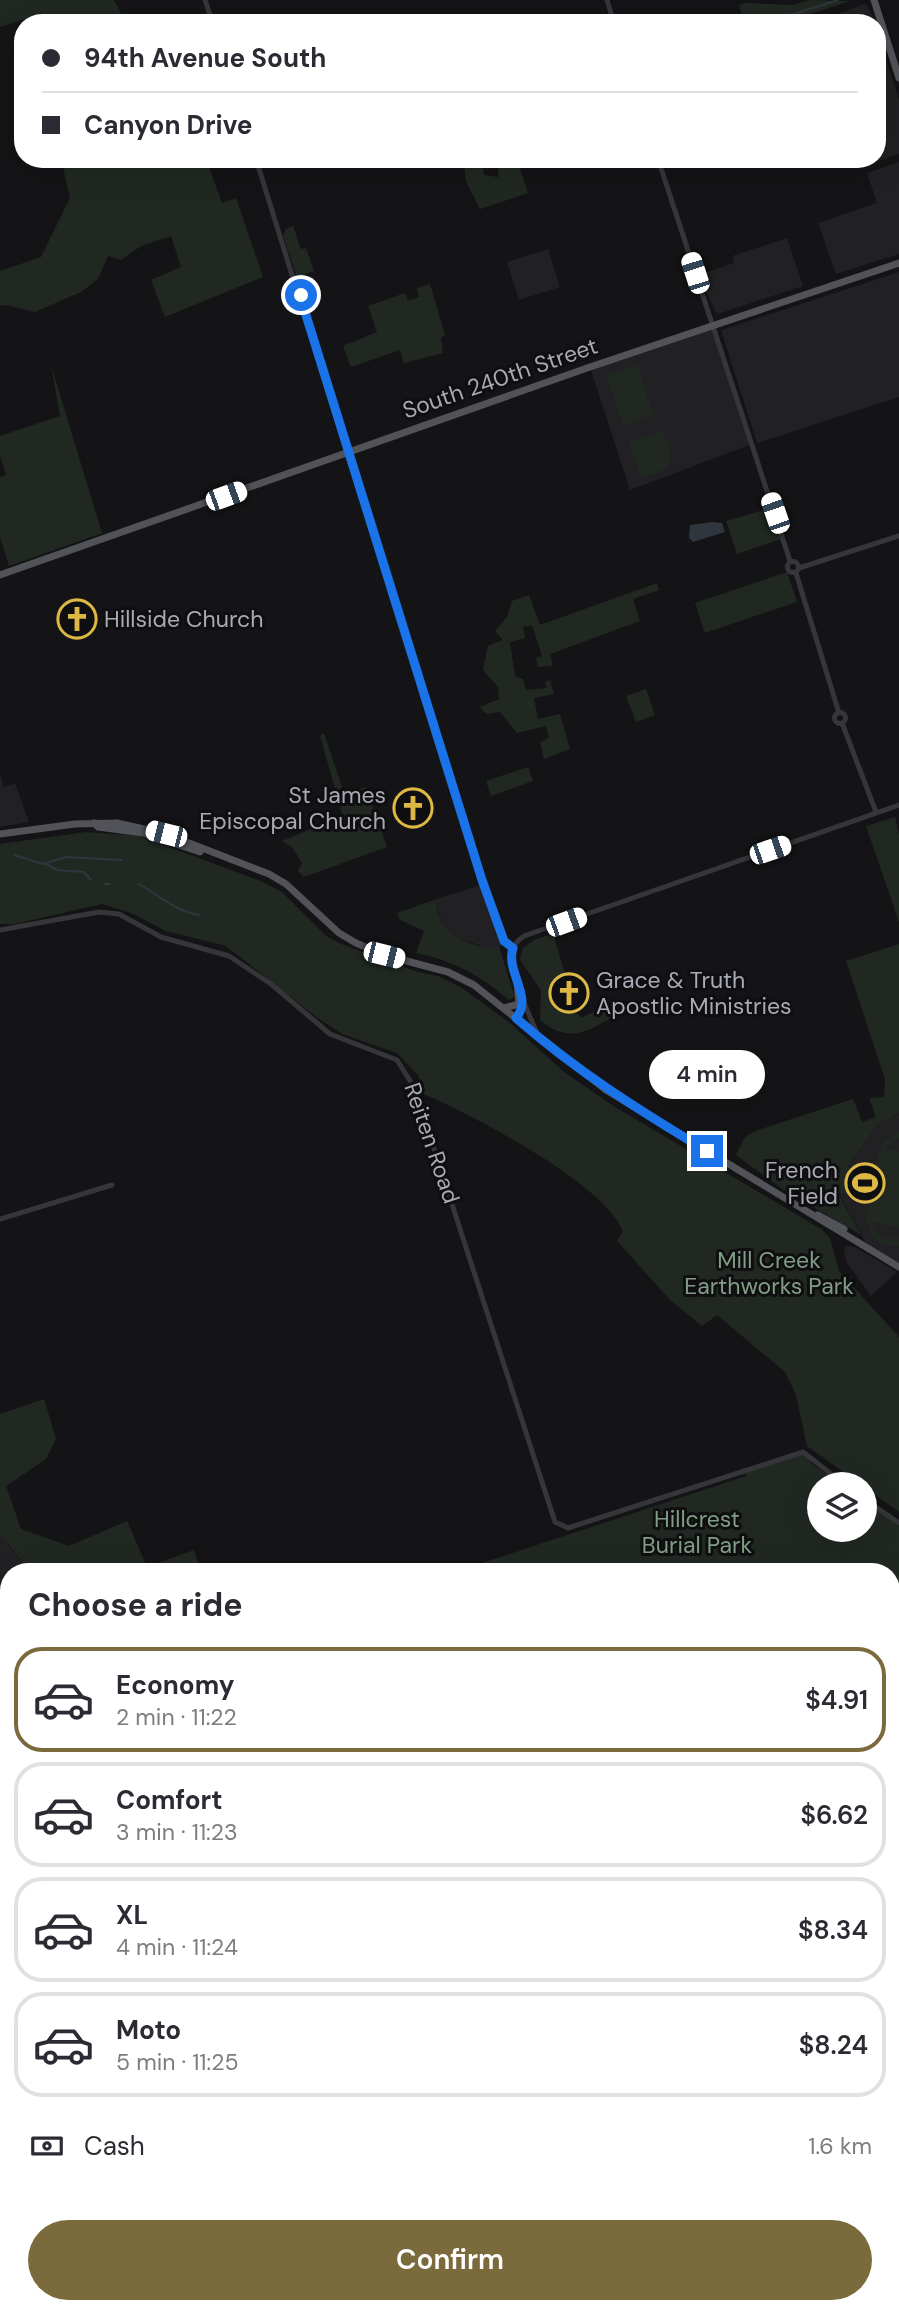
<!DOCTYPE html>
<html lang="en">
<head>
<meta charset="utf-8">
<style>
	body { margin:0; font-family:"DM Sans",sans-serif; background:#f7f7f7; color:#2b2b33; height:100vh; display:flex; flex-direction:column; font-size:26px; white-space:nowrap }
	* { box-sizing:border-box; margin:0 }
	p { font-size:23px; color:#7c7c81 }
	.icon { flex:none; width:38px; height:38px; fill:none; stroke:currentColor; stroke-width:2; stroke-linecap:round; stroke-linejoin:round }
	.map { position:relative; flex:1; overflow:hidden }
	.details { position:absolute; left:0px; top:1563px; width:900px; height:751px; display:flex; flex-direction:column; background:#fff; border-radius:28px 28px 0 0; box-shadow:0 7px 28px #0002 }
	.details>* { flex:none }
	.guide { position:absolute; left:14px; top:14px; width:872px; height:154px; border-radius:28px; box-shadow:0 7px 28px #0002; display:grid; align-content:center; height:154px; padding:0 28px; background:#fff }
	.fabs { position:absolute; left:807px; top:1472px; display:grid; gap:14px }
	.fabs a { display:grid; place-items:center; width:70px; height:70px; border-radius:50%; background:#fff; box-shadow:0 7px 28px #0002; font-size:35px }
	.end { position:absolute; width:32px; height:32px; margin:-16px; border:9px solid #1a73e8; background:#fff; box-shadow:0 0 0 4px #fff }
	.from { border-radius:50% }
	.bubble { position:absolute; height:49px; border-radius:24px; background:#fff; box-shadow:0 7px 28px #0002; font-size:23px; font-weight:600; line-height:49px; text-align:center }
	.car { position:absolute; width:21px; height:42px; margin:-21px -10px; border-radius:9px; box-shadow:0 0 5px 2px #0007; background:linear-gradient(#fff 24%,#345 0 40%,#fff 0 76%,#345 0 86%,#fff 0) }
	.guide b { display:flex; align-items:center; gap:24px; height:66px; font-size:26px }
	.guide b+b { border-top:2px solid #e1e1e2 }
	.guide i { width:18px; height:18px; background:#2b2b33 }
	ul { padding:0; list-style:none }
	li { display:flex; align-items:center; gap:21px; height:105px; margin:0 14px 10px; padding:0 14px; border:4px solid #e1e1e2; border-radius:28px }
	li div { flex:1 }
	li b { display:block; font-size:26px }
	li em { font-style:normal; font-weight:600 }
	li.active { border-color:#7b6a3b }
	li>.icon { width:63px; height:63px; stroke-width:1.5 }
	h2 { padding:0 28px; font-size:32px; line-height:84px }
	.pay { display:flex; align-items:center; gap:18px; height:77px; padding:0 28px; font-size:26px }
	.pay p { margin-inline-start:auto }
	.action { display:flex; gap:14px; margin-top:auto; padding:14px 28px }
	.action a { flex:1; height:80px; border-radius:42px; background:#7b6a3b; color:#fff; font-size:28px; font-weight:600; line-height:80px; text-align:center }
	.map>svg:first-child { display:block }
	.built { fill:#212023 }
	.green { fill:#212822 }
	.water { fill:#2f363d }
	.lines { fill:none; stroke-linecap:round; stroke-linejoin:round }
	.stream { stroke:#2f363d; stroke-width:2 }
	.minor { stroke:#36363a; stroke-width:5 }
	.major { stroke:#525359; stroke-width:7 }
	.rail-casing { stroke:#4f5055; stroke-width:4.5 }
	.rail { stroke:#0f0f11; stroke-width:2; stroke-dasharray:5; stroke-linecap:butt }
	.route { stroke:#1a73e8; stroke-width:9 }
	.labels { text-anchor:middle; stroke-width:6; stroke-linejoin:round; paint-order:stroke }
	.street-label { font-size:23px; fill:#a8aab4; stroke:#0f0f11 }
	.poi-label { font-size:23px; fill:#a8aab4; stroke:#0f0f11; text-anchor:start }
	.park-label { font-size:23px; fill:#819d85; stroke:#0f0f11 }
</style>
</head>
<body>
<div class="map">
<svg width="899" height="2313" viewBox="0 0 899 2313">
	<rect width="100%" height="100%" fill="#141416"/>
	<g class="built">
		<polygon points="864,4 868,6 874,23 815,23"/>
		<polygon points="877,32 899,100 899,154 862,166 860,159 877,159"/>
		<polygon points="899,162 899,254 836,274 818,223 877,203 867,173"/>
		<polygon points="787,238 803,286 718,314 715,311 699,275 734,263 732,256"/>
		<polygon points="548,249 560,287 519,300 507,262"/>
		<polygon points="899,272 899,397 757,443 721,330"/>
		<polygon points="712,325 752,444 630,490 590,367"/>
		<polygon points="0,775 4,787 15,783 29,822 0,827"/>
		<polygon points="480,885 502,946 491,949 457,938 443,926 434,900"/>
		<polygon points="899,1113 899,1264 868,1247 835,1186 876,1126"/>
		<polygon points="846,1246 855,1247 897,1272 871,1296 847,1263 844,1252"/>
		<polygon points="0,1522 8,1545 30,1571 9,1572 9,1607 0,1610"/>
		<polygon points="899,1623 899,1727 891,1703 891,1626"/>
		<polygon points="0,1735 9,1756 9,1817 3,1819 0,1811"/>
		<polygon points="9,1903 9,2305 44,2305 47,2313 0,2313 0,1906"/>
		<polygon points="105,2305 198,2305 201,2313 99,2313"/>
	</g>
	<g class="green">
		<polygon points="0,0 114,0 126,23 26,23 25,19 0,27"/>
		<polygon points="809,0 850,1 783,23 731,23 743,19 739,5 745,3 794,5"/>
		<polygon points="61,159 206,159 222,203 236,198 263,277 165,317 151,280 181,267 171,236 141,246 121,260 108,256 98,279 81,292 35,312 6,305 0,306 0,271 41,257 70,198"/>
		<polygon points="463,159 482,159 484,175 498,177 499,159 517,159 528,193 480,209 466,181"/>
		<polygon points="293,226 301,249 306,248 314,271 297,277 283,236 286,229"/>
		<polygon points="430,284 445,335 441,338 443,353 404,363 400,350 351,367 343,346 377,332 368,306 405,293 408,301 419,297 417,288"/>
		<polygon points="51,365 102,533 9,566 0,537 0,477 6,475 0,456 0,436 60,416"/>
		<polygon points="637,365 653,415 623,425 606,375"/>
		<path d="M 663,431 C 669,448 678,466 656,473 C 650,475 646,477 640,475 L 629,442 Z"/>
		<polygon points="771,508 781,539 737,554 726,521"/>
		<polygon points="787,572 797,602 705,633 695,603"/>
		<polygon points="657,583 659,590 633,599 640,621 550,654 553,666 538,667 536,658 542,656 532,625 523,627 525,638 510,642 515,676 523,679 526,690 547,688 545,682 550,680 554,694 534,698 538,719 560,714 570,749 544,759 540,742 549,738 546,726 517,733 500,712 486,714 480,707 499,699 498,687 483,670 488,646 503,640 495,631 507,617 512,601 529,595 540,625"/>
		<polygon points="646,689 655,715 636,722 626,696"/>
		<polygon points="324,733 344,793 366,787 387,847 304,877 298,871 302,863 292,847 282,841 343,816 320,736"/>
		<polygon points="528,767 533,781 491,796 486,781"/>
		<polygon points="895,817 899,834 899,922 866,826"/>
		<path d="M 86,832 L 140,836 L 261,881 L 282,892 L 326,936 L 341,944 L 418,972 L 438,976 L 462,988 L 510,1023 L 564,1072 L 615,1107 L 821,1229 L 830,1238 L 839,1271 L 899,1337 L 899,1512 L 807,1446 L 796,1395 L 785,1372 L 717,1315 L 702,1326 L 670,1300 L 617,1241 L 623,1232 C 606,1184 472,1115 424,1094 L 418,1075 L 397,1053 L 342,1034 L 315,1016 L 226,946 L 166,931 L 131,913 L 102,904 L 15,924 L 0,924 L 0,844 Z"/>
		<path d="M 434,900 C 437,908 439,920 444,926 C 454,940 483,950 499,947 L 515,997 L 509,1000 C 482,976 452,960 416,953 L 424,931 L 400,920 L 397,913 Z"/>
		<path d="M 556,932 L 555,940 L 565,974 L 568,972 L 585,991 L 571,1007 L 581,1018 L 611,1003 L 616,1015 C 587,1032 569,1044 540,1020 L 541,990 L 520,960 L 523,948 L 534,940 Z"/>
		<polygon points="899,944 899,1113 876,1126 848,1167 852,1175 850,1193 838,1193 861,1235 781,1188 736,1155 745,1137 755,1131 853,1099 862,1122 876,1117 869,1098 884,1097 885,1079 846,961"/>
		<polygon points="899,1132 899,1138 886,1148 899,1151 899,1227 872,1222 873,1229 883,1239 899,1239 899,1246 887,1246 873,1239 866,1218 880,1150 885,1140"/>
		<polygon points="44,1399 56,1439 46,1459 6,1486 21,1529 69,1546 127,1521 147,1567 194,1550 201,1571 30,1571 0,1534 0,1414"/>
		<polygon points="803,1452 811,1463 841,1484 819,1484 819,1530 864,1530 865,1501 899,1526 899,1623 891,1626 891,1572 455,1572 746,1476 745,1471"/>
		<polygon points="891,1774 899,1786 899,2026 891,2021"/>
		<polygon points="891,2037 899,2119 899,2313 807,2313 795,2305 891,2305"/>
		<polygon points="401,2305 569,2305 570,2313 397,2313"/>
	</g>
	<polygon class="water" points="713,522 722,523 725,532 693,542 689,538 690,525"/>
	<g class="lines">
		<g class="stream">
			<polyline points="765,23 838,0"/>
			<polyline points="14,855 43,864 66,857 122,860"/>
			<polyline points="46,864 57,870 84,872 91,880"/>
			<polyline points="104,884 110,884"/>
			<path d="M 139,884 C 158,895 178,913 200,915"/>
		</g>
		<g class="minor">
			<polyline points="205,0 213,23"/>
			<polyline points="607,0 614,23"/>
			<polyline points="256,159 292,275 302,290 316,353 482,880 504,941 513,948"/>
			<polyline points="658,159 790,561"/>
			<polyline points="293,279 293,293 302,304"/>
			<circle cx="793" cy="567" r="5.5"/>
			<polyline points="799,568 899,536"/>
			<polyline points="796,573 839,713"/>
			<circle cx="840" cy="718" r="5.5"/>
			<polyline points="842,723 876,812"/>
			<polyline points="0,930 99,912 119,914 161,937 229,956 271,984 330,1034 397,1060 414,1087 555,1522 568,1528 803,1452 844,1484"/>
			<path d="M 518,986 C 512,967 504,949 524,936 L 899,805"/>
			<polyline points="524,1003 537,1033"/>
			<polyline points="516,1018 523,1008 521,995"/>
			<polyline points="0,1219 112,1185"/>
			<polyline points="864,1499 899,1523"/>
			<polyline points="0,1825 9,1822"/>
			<polyline points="891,2037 899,2119"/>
		</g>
		<g class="major">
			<polyline points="874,0 899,78"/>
			<polyline points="0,575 590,367 899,263"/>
			<polyline points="94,823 98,827 143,833 200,852"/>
			<polyline points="0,834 75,824 117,823 166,834 269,874 286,884 339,933 356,943 384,955 448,972 474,985 606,1090 899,1267"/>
			<polyline points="504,1008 519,1004 517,983"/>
			<polyline points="818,1215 844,1229"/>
			<polyline points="0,1715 9,1734"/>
			<polyline points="206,2305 208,2313"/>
		</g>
		<g class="rail-casing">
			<g id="rail">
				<polyline points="0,2131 9,2157"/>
				<polyline points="57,2305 60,2313"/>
			</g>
		</g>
		<use href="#rail" class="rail"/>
	</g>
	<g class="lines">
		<path class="route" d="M 301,295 L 301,289 L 294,289 L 293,293 L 302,304 L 306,315 L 482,880 L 504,941 L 513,948 C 505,971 534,998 516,1018 C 578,1072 637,1109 707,1151"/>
	</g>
	<defs>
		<g id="church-ring" transform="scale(2.0125)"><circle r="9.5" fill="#0f0f11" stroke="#ddb845" stroke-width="1.5"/><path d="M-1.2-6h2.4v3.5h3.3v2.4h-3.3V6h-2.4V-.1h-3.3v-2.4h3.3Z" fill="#ddb845"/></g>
		<g id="stadium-ring" transform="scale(2.0125)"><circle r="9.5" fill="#0f0f11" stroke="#ddb845" stroke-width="1.5"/><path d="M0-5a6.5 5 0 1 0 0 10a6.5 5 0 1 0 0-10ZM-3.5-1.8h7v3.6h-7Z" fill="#ddb845"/></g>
	</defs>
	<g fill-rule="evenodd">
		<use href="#church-ring" x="77" y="619"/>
		<use href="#church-ring" x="413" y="808"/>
		<use href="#church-ring" x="569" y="993"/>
		<use href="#stadium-ring" x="865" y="1183"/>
	</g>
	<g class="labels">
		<g class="street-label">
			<text transform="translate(500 378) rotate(-19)" y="8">South 240th Street</text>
			<text transform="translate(432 1143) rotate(71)" y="8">Reiten Road</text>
		</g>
		<g class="poi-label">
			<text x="104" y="627">Hillside Church</text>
			<text x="386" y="803" text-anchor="end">St James<tspan x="386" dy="26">Episcopal Church</tspan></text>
			<text x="596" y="988">Grace &amp; Truth<tspan x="596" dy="26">Apostlic Ministries</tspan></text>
			<text x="838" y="1178" text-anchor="end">French<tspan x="838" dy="26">Field</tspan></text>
		</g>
		<g class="park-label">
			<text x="769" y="1268">Mill Creek<tspan x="769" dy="26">Earthworks Park</tspan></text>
			<text x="697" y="1527">Hillcrest<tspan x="697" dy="26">Burial Park</tspan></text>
		</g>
	</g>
</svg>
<div class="fabs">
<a><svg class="icon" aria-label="layers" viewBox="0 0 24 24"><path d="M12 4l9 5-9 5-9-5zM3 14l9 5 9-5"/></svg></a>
</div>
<i class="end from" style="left:301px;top:295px"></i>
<i class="end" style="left:707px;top:1151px"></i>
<div class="bubble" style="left:649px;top:1050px;width:116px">4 min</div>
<i class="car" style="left:695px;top:273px;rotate:342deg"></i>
<i class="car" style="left:226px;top:496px;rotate:70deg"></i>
<i class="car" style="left:775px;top:513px;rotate:341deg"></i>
<i class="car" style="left:166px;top:834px;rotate:284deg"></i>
<i class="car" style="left:770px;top:850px;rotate:71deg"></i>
<i class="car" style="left:566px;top:922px;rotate:70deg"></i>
<i class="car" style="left:384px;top:955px;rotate:104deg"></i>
<div class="guide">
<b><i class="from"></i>94th Avenue South</b>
<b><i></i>Canyon Drive</b>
</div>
<section class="details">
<h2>Choose a ride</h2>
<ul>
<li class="active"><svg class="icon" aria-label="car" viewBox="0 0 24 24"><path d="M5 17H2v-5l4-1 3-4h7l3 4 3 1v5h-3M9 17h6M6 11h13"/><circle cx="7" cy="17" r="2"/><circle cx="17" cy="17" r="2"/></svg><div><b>Economy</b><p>2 min · 11:22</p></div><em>$4.91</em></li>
<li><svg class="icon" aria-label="car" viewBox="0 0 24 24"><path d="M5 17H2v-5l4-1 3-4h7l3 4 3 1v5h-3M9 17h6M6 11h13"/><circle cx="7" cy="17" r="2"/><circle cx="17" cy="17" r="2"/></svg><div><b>Comfort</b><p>3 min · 11:23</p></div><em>$6.62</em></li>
<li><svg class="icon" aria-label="car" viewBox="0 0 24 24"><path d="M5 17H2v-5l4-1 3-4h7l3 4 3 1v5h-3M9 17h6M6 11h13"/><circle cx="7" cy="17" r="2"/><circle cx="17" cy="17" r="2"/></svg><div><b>XL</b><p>4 min · 11:24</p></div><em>$8.34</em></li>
<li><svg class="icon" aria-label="car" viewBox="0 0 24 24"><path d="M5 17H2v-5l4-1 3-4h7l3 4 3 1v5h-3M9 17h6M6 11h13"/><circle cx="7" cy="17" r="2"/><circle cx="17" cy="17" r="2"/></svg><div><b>Moto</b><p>5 min · 11:25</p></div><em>$8.24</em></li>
</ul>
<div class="pay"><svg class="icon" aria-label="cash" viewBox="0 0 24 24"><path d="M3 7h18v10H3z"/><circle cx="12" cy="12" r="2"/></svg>Cash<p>1.6 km</p></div>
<div class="action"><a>Confirm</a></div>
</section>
</div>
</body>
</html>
